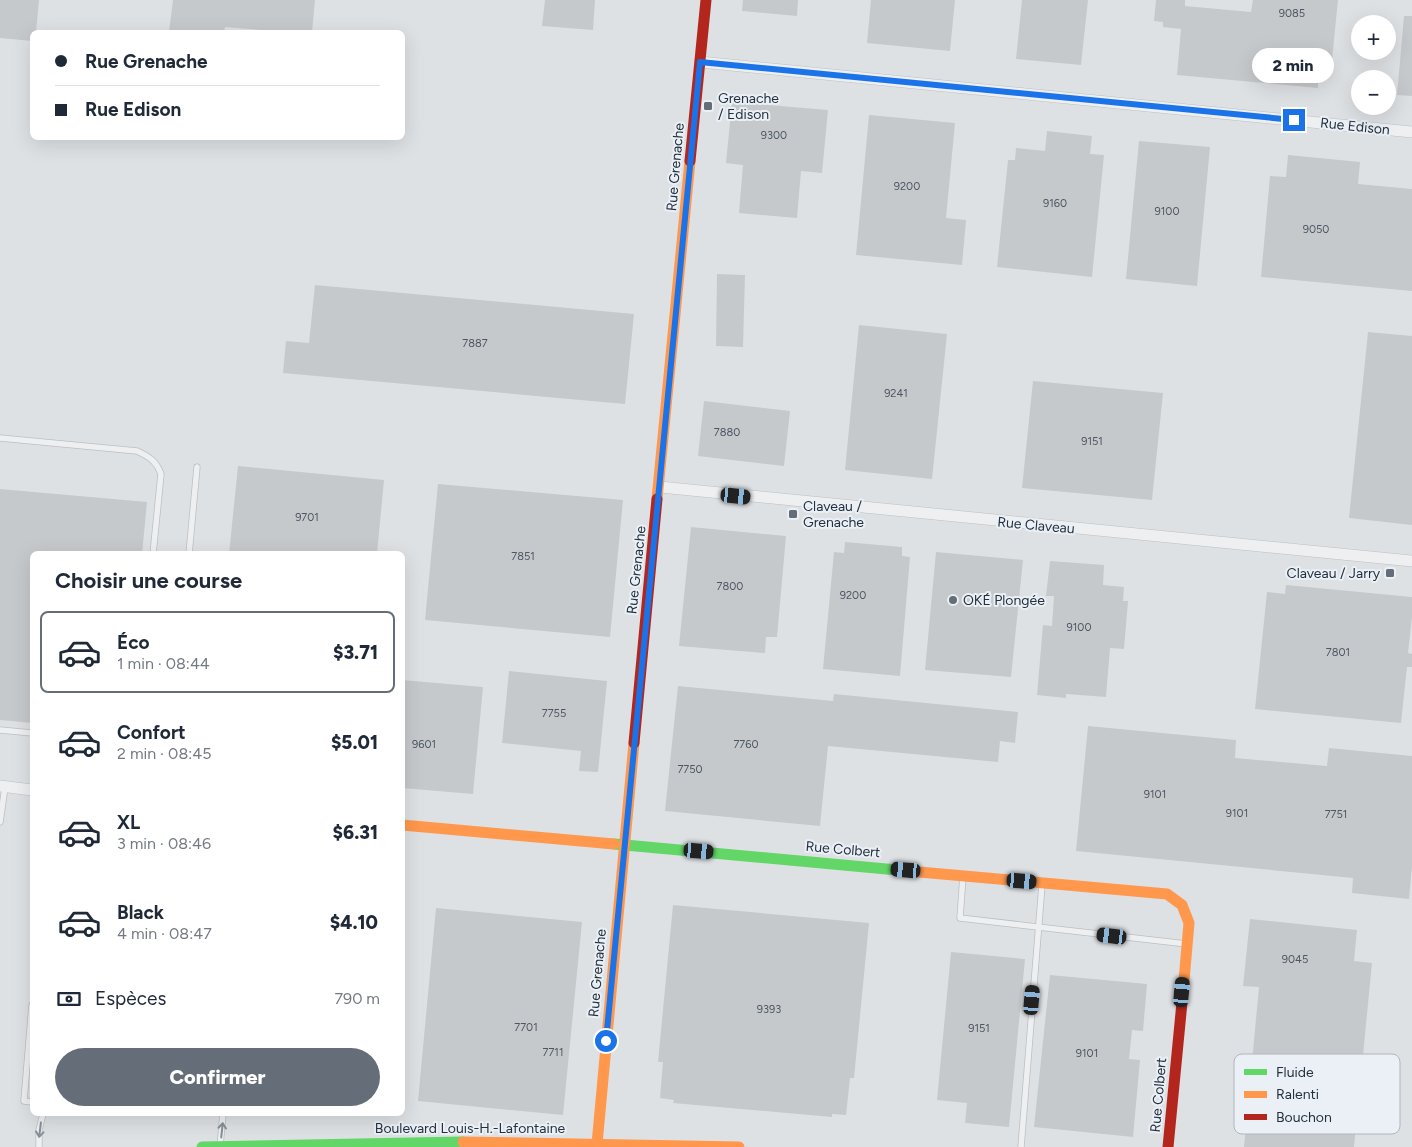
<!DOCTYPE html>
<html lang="fr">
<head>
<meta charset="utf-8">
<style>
	body { margin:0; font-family:Figtree,sans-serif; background:#f2f2f3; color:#1f2937; height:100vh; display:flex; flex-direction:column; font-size:19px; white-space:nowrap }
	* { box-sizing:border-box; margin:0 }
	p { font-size:16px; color:#747a83 }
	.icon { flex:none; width:28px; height:28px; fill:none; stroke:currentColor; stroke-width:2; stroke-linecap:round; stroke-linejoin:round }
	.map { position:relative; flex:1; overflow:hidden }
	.details { position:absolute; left:30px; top:551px; width:375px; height:565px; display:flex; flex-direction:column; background:#fff; border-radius:8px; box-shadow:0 5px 20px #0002 }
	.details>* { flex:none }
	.guide { position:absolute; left:30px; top:30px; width:375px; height:110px; border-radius:8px; box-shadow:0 5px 20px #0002; display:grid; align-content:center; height:110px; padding:0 25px; background:#fff }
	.tools { position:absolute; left:1351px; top:15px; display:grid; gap:10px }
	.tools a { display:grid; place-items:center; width:45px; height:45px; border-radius:50%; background:#fff; box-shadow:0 5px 20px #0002; font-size:25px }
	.end { position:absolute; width:22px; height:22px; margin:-11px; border:6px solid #1a73e8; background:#fff; box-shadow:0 0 0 2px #fff }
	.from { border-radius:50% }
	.bubble { position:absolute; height:35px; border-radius:18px; background:#fff; box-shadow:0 5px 20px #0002; font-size:16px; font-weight:800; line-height:35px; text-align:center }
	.car { position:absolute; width:15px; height:30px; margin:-15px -8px; border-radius:6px; box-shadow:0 0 4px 1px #0007; background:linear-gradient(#222 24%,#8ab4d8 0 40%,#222 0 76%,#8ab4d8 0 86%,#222 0) }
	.guide b { display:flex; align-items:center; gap:18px; height:48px; font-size:19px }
	.guide b+b { border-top:1px solid #e0e1e3 }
	.guide i { width:12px; height:12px; background:#1f2937 }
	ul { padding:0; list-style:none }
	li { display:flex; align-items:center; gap:15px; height:82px; margin:0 10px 8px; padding:0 15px; border:2px solid transparent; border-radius:8px }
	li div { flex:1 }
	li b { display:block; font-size:19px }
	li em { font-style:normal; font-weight:800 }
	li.on { border-color:#656e78 }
	li>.icon { width:45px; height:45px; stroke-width:1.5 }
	h2 { padding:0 25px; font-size:22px; line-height:60px }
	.pay { display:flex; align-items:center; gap:12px; height:55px; padding:0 25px; font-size:19px }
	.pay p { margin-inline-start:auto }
	.button { display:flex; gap:10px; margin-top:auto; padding:10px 25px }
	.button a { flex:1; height:58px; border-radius:30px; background:#656e78; color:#fff; font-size:20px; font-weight:800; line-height:58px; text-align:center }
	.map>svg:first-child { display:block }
	.building { fill:#c6c9cc }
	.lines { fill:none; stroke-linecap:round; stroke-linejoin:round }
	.lane-casing { stroke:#bcbfc2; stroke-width:7 }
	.street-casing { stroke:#bcbfc2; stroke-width:12 }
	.lane { stroke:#edeff1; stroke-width:5.5 }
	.street { stroke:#edeff1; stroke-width:11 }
	.fast { stroke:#63d668; stroke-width:11 }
	.slow { stroke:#ff974d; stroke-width:11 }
	.jam { stroke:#b3261e; stroke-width:11 }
	.oneway { stroke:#889098 }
	.route { stroke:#1a73e8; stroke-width:6 }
	.poi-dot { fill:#656e78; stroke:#eaf0f5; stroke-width:2 }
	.labels { text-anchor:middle; stroke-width:4; stroke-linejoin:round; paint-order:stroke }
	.number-label { font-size:11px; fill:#4d5762 }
	.poi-label { font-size:14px; fill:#24303e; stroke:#eaf0f5; text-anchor:start }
	.street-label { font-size:14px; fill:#24303e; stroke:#eaf0f5 }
	.key { fill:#eaf0f5; stroke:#afb6be; stroke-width:1 }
	.key-label { font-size:14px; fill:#24303e }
</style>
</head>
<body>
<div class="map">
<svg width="1412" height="1147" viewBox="0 0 1412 1147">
	<rect width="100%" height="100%" fill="#dee1e4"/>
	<g class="building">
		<polygon points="0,0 39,0 36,32 32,32 32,41 0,38"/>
		<polygon points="173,0 315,0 312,32 285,32 225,27 224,32 169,32"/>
		<polygon points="545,0 595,0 593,30 542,26"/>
		<polygon points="743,0 798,0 797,16 742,11"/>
		<polygon points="871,0 955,0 950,51 867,43"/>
		<polygon points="1022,0 1088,0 1081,65 1016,59"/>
		<polygon points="1156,0 1185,0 1185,6 1251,12 1253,0 1338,0 1331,70 1319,69 1318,88 1177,75 1181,29 1163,27 1163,22 1154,21"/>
		<polygon points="1404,16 1412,16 1412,96 1397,95"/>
		<polygon points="732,102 828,110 822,173 801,171 797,218 739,213 743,165 726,163"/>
		<polygon points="869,115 955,123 946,218 966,220 962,265 856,255"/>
		<polygon points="1047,131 1092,136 1090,154 1104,155 1092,277 997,267 1008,160 1015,160 1016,148 1045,151"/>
		<polygon points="1139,141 1210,147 1197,286 1126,279"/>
		<polygon points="1288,155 1360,162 1358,184 1412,189 1412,291 1261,277 1270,176 1286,177"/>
		<polygon points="717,274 745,275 743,347 716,346"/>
		<polygon points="315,285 634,314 625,404 283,373 286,341 309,343"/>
		<polygon points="859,325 947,334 932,479 845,470"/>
		<polygon points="1368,332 1412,336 1412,525 1349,518"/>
		<polygon points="1033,381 1163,393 1152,500 1022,488"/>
		<polygon points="704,401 790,411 784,466 698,456"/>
		<polygon points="238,466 384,480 377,554 229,554"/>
		<polygon points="438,484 623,500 610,637 425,620"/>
		<polygon points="0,489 147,502 142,554 32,554 32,723 0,720"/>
		<polygon points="691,527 786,536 777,637 766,637 765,653 679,646"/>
		<polygon points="845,542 902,547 902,556 910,557 900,676 823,669 834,552 844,553"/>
		<polygon points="936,552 1023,560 1011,677 925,670"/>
		<polygon points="1050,561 1104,565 1103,585 1124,587 1123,601 1128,601 1124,649 1110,648 1106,697 1066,694 1066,698 1037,695 1043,625 1052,626 1054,596 1046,596"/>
		<polygon points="1286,585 1412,597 1412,616 1408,653 1412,654 1412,667 1407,667 1401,723 1255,709 1267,592 1285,594"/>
		<polygon points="509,671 607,681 598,772 579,771 581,751 502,743"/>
		<polygon points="402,680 483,687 473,794 402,788"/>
		<polygon points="678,686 833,701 834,694 1018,712 1015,743 1000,741 998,762 828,746 820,826 665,811"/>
		<polygon points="1088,726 1236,740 1235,758 1327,766 1329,748 1412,756 1412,866 1409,899 1352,893 1353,878 1076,851"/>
		<polygon points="673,905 869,923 854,1078 850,1078 846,1115 832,1114 832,1117 673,1103 674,1100 660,1098 663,1062 658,1062"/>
		<polygon points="436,908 582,922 563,1115 418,1101"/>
		<polygon points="1250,919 1357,930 1354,961 1372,963 1354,1147 1244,1147 1259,987 1243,986"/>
		<polygon points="951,952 1025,959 1009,1127 965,1123 967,1103 937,1100"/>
		<polygon points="1050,975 1147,984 1143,1031 1132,1030 1129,1059 1140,1060 1133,1137 1034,1127"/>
	</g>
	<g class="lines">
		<g class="lane-casing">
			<g id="lane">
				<path d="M 0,438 L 137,451 C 150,457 156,461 161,474 L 153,554"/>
				<polyline points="189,554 197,467"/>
				<polyline points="0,730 32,733"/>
				<polyline points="0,822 5,787"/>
				<polyline points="963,876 960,918 1187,944"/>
				<polyline points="32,1005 24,1101 32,1102"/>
				<polyline points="220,1146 223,1114"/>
				<polyline points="39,1147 39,1130 43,1114"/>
				<polyline points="1021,1147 1042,885"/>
			</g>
		</g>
		<g class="street-casing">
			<g id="street">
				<polyline points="700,62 1412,132"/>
				<polyline points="660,487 1412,561"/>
				<polyline points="0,786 32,790"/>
			</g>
		</g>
		<use href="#lane" class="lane"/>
		<use href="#street" class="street"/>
		<g class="fast">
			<polyline points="614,844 908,871"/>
			<polyline points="202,1147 463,1142"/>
		</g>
		<g class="slow">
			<polyline points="657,499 690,161"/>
			<polyline points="402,825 614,844"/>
			<polyline points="908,871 1167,894 1182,905 1189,923 1183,992"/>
			<polyline points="463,1142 739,1147"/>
			<polyline points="597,1144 634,743"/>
		</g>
		<g class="jam">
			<polyline points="690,161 706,0"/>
			<polyline points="634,743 657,499"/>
			<polyline points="1168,1147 1183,992"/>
		</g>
	</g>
	<defs><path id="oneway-shaft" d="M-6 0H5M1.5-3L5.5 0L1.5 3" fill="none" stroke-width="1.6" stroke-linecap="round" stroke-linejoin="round" transform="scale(1.25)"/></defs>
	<g class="oneway">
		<use href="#oneway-shaft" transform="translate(40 1130) rotate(97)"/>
		<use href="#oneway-shaft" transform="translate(222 1130) rotate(-84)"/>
	</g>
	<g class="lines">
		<polyline class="route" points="606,1041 700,62 1294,120"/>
	</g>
	<g class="poi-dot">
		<rect x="703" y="101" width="10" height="10" rx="2.5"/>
		<rect x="788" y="509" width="10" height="10" rx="2.5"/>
		<rect x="1385" y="568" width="10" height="10" rx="2.5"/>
		<circle cx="953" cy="600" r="5"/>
	</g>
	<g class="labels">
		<g class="number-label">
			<text x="1292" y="17">9085</text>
			<text x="774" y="139">9300</text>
			<text x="907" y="190">9200</text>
			<text x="1055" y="207">9160</text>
			<text x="1167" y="215">9100</text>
			<text x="1316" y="233">9050</text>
			<text x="475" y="347">7887</text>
			<text x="896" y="397">9241</text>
			<text x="727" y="436">7880</text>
			<text x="1092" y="445">9151</text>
			<text x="307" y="521">9701</text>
			<text x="523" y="560">7851</text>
			<text x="730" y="590">7800</text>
			<text x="853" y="599">9200</text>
			<text x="1079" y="631">9100</text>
			<text x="1338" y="656">7801</text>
			<text x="554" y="717">7755</text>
			<text x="424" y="748">9601</text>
			<text x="746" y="748">7760</text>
			<text x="690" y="773">7750</text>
			<text x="1155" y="798">9101</text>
			<text x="1237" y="817">9101</text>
			<text x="1336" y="818">7751</text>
			<text x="1295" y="963">9045</text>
			<text x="769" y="1013">9393</text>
			<text x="526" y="1031">7701</text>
			<text x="979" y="1032">9151</text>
			<text x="553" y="1056">7711</text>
			<text x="1087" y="1057">9101</text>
		</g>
		<g class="poi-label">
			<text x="718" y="103">Grenache<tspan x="718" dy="16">/ Edison</tspan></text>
			<text x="803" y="511">Claveau /<tspan x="803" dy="16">Grenache</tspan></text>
			<text x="1380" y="578" text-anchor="end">Claveau / Jarry</text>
			<text x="963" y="605">OKÉ Plongée</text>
		</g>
		<g class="street-label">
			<text transform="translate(1355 126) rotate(6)" y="5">Rue Edison</text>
			<text transform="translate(675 167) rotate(-85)" y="5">Rue Grenache</text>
			<text transform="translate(1036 525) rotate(5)" y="5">Rue Claveau</text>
			<text transform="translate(636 570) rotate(-84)" y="5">Rue Grenache</text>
			<text transform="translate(843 849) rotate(5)" y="5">Rue Colbert</text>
			<text transform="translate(597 973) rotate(-85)" y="5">Rue Grenache</text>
			<text transform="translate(1158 1095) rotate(-85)" y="5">Rue Colbert</text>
			<text x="470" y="1133">Boulevard Louis-H.-Lafontaine</text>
		</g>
	</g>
	<rect x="1234" y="1054" width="166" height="80" rx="8" class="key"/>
	<rect x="1244" y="1069" width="23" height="6" fill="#63d668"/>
	<rect x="1244" y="1091" width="23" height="7" fill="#ff974d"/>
	<rect x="1244" y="1114" width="23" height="6" fill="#b3261e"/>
	<g class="key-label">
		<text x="1276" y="1077">Fluide</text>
		<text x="1276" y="1099">Ralenti</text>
		<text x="1276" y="1122">Bouchon</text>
	</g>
</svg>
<div class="tools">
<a>+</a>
<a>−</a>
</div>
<i class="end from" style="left:606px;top:1041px"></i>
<i class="end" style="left:1294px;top:120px"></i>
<div class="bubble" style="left:1252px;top:48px;width:82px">2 min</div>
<i class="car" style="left:736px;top:496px;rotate:96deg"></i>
<i class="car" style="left:699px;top:851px;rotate:95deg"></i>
<i class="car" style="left:906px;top:870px;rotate:275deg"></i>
<i class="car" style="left:1022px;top:881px;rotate:95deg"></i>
<i class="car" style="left:1112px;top:936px;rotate:277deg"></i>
<i class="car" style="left:1182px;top:992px;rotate:5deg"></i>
<i class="car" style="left:1032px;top:1000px;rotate:5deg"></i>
<div class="guide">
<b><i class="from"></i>Rue Grenache</b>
<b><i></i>Rue Edison</b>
</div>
<section class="details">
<h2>Choisir une course</h2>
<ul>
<li class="on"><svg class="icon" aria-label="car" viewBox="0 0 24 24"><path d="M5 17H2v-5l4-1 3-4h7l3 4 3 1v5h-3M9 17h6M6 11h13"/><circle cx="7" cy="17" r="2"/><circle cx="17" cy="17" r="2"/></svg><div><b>Éco</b><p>1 min · 08:44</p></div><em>$3.71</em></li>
<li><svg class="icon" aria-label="car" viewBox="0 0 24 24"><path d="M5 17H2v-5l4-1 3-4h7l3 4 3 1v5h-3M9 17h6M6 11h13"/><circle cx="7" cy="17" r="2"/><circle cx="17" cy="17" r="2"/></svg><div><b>Confort</b><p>2 min · 08:45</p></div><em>$5.01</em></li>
<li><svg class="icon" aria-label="car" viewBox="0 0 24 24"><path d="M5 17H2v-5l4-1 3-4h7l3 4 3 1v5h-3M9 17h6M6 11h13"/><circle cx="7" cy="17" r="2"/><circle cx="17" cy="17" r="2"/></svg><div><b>XL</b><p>3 min · 08:46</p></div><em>$6.31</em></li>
<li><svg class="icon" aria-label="car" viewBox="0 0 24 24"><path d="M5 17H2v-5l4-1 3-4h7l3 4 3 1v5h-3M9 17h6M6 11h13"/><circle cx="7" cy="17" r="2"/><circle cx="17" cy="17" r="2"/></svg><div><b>Black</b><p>4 min · 08:47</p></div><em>$4.10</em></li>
</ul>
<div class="pay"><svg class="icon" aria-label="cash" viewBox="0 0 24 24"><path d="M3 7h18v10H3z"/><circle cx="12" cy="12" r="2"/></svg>Espèces<p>790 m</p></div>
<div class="button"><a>Confirmer</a></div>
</section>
</div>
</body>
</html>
